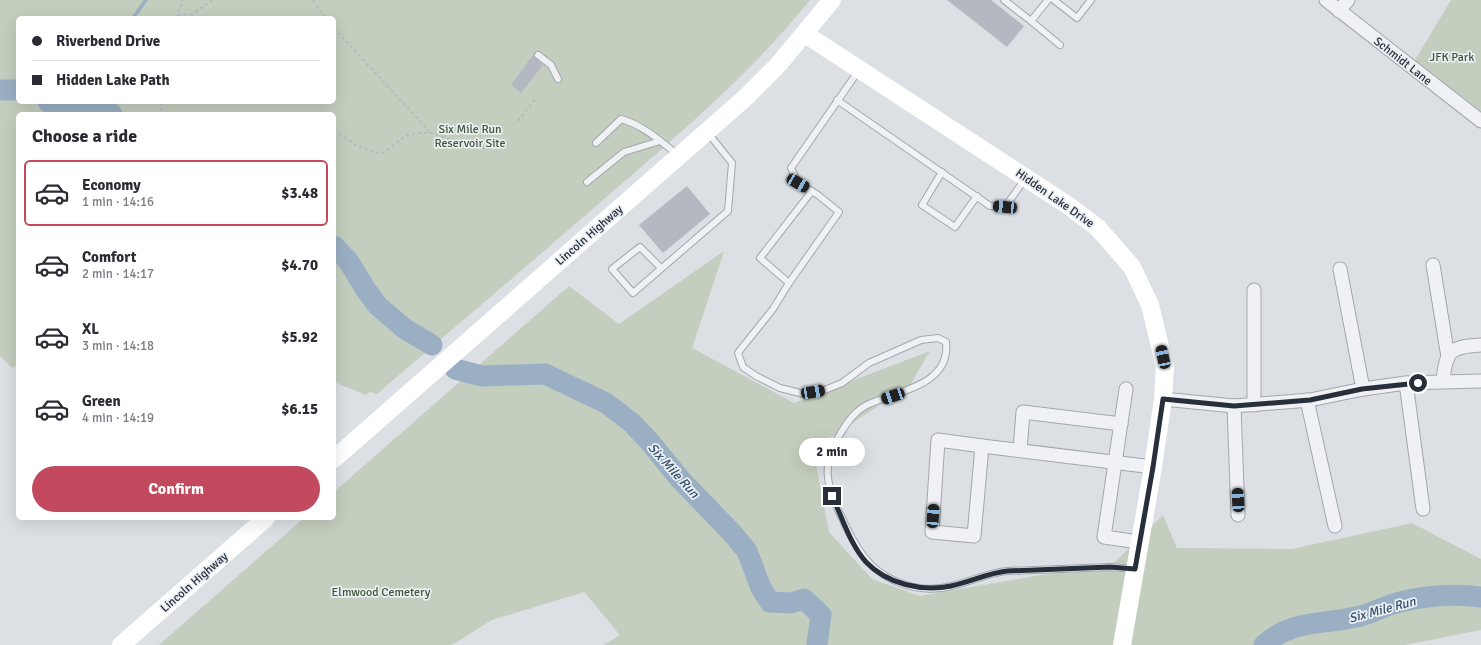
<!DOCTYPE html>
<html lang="en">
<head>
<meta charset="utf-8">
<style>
	body { margin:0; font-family:Signika,sans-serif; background:#f2f2f3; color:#2b2b33; height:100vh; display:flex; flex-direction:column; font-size:15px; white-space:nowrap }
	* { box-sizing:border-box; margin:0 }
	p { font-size:13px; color:#7c7c81 }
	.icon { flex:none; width:22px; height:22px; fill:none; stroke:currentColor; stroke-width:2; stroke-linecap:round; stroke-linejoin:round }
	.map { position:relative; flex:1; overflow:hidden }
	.sheet { position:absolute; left:16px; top:112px; width:320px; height:408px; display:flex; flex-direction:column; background:#fff; border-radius:6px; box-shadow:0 4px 16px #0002 }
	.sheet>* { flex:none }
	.guide { position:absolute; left:16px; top:16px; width:320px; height:88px; border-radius:6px; box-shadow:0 4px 16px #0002; display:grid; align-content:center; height:88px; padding:0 16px; background:#fff }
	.end { position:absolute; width:18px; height:18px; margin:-9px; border:5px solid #272f3a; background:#fff; box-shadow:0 0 0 2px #fff }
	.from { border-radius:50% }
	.bubble { position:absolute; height:28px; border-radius:14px; background:#fff; box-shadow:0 4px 16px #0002; font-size:13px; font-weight:700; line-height:28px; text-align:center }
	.car { position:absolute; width:12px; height:24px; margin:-12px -6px; border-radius:5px; box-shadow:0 0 3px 1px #0007; background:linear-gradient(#222 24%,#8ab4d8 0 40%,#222 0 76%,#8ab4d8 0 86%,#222 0) }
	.guide b { display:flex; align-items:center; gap:14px; height:38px; font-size:15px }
	.guide b+b { border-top:1px solid #e1e1e2 }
	.guide i { width:10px; height:10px; background:#2b2b33 }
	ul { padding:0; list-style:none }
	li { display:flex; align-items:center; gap:12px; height:66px; margin:0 8px 6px; padding:0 8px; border:2px solid transparent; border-radius:6px }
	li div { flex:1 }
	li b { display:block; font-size:15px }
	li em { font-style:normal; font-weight:700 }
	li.current { border-color:#c2495e }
	li>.icon { width:36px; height:36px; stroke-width:1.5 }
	h2 { padding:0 16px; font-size:18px; line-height:48px }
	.button { display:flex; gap:8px; margin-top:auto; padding:8px 16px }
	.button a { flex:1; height:46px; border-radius:24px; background:#c2495e; color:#fff; font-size:16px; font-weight:700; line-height:46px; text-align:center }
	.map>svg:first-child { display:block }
	.green { fill:#c3cebe; fill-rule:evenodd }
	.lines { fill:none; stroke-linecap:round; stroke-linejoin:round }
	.stream { stroke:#9aafc3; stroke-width:3.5 }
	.river { stroke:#9aafc3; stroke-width:21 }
	.building { fill:#b4b9c1 }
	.lane-casing { stroke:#a2a7ae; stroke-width:8 }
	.street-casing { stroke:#a2a7ae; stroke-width:15 }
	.path { stroke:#b7bbc0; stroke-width:2; stroke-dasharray:3 3; stroke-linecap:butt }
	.lane { stroke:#eff1f4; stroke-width:6 }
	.street { stroke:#eff1f4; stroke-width:13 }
	.secondary { stroke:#fff; stroke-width:18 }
	.route { stroke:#272f3a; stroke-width:5 }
	.labels { text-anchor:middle; stroke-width:3.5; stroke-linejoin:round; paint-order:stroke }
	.park-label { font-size:12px; fill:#3c5536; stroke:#ebeff3 }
	.street-label { font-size:12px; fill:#272f3a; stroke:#ebeff3 }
	.water-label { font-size:13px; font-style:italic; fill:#354e6a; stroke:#ebeff3 }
</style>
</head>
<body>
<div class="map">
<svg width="1481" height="645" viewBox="0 0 1481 645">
	<rect width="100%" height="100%" fill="#dce0e5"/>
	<g class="green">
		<path d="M 0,0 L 810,0 C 754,70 685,129 618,187 C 538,257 457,325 377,394 L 370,392 L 366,395 L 334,382 L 334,114 L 18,114 L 18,364 L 12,368 L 0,356 ZM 18,18 L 334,18 L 334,102 L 18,102 Z"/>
		<polygon points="1451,0 1481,0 1481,118 1412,65"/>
		<polygon points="724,251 692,348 794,403 930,351 910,385 813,449 829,532 872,579 920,596 1115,562 1163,515 1177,548 1292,549 1412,523 1481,559 1481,630 1405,645 604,645 620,635 584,592 492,620 452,645 159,645 304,518 334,518 334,492 569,286 619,324"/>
	</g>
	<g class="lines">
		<g class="stream">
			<polyline points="133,18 146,0"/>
			<polyline points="110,112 116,102"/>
		</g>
		<g class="river">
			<polyline points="0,90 18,90"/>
			<path d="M 48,102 C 65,112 95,102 112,114"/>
			<polyline points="334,246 349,262 366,290 378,306 405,329 432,345"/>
			<polyline points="455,369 482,376 545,374 606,403 631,422 649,441 680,479 732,533 747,551 761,588 770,602 791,603 804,599 821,615 817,645"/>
			<path d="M 1264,645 C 1292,619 1322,625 1356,617 C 1369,615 1380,608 1393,604 C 1420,596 1454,593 1481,597"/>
		</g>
	</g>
	<g class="building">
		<polygon points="947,0 991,0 1024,26 1007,47"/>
		<polygon points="533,55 543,65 521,93 511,85"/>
		<polygon points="687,186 710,214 663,253 639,225"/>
	</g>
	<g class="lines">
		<g class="lane-casing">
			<g id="lane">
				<polyline points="1004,0 1031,21 1048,0"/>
				<polyline points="1054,0 1077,18 1091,0"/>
				<polyline points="1031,21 1060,45"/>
				<polyline points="538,55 551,65 558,79"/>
				<path d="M 859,70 L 791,168 L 798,183 L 818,195 L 839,212 L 789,283 L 773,309 L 741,349 L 738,353 L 743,367 L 756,376 L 780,388 L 804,394 L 822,391 L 842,383 L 869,363 L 921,340 L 938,338 L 946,342 C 951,385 898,391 869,404 C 856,410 849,420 842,431 C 821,464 825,483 841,516 C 846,527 851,538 858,548 C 877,580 916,595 952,586 C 971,581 988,573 1007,571 L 1110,567 L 1134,569"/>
				<polyline points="837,100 990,206 1005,207 1025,179"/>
				<path d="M 596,143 L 621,119 C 643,125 660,141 678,155"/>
				<polyline points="942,172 922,205 955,227 977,196"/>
				<polyline points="587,182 624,152 660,141"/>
				<polyline points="661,268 640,247 612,269 633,293 728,211 732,163 708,133"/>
				<polyline points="789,283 760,258 812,191"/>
			</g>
		</g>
		<g class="street-casing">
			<g id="street">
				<polyline points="1326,0 1481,121"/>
				<polyline points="1339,11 1348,0"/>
				<polyline points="1433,265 1448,357"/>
				<polyline points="1340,269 1363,389"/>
				<polyline points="1254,290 1254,405"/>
				<path d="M 1443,381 C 1446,350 1450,347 1481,345"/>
				<polyline points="1406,383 1423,509"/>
				<polyline points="1126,389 1104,537 1139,542"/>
				<polyline points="1163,399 1234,406 1310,400 1363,389 1406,383 1481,381"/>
				<polyline points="1307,400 1335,526"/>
				<polyline points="1234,406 1238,515"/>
				<polygon points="938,440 982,446 974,536 932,532"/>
				<polyline points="982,446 1153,467"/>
				<polyline points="1020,450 1023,412 1121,424"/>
			</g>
		</g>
		<g class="path">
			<polyline points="313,0 325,18"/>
			<polyline points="178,15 193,14 212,0"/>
			<polyline points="176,18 183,0"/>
			<polyline points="334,28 431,133"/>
			<polyline points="161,102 162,114"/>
			<polyline points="518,121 537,97"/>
			<polyline points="334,130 356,145 377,153 385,152 405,136 418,133 432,133 476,148 503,147"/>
		</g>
		<use href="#lane" class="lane"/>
		<use href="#street" class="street"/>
		<g class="secondary">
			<polyline points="805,34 1069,206 1098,228 1132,267 1150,305 1165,367 1163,399 1153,467 1122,645"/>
			<polyline points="334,459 745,98 778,65 832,0"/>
			<polyline points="121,645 266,518"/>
		</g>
	</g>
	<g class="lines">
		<path class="route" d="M 832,496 C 842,517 850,544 866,562 C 887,584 922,592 951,586 C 970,582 988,573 1007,571 L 1110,567 L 1135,569 L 1153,467 L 1163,399 L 1234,406 L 1310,400 L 1362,389 L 1418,383"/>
	</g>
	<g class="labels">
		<g class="park-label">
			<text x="1452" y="61">JFK Park</text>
			<text x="470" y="133">Six Mile Run<tspan x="470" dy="14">Reservoir Site</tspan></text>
			<text x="381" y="596">Elmwood Cemetery</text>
		</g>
		<g class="street-label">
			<text transform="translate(1403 61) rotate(38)" y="4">Schmidt Lane</text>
			<text transform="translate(1055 198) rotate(35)" y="4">Hidden Lake Drive</text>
			<text transform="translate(589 235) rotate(-41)" y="4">Lincoln Highway</text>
			<text transform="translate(194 582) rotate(-41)" y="4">Lincoln Highway</text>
		</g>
		<g class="water-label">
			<text transform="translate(674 470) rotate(48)" y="5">Six Mile Run</text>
			<text transform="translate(1382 609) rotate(-15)" y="5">Six Mile Run</text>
		</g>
	</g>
</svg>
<i class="end from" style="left:1418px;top:383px"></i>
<i class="end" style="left:832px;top:496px"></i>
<div class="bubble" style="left:799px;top:438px;width:66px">2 min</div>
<i class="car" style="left:798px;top:183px;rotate:120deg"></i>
<i class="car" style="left:1005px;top:207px;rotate:275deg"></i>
<i class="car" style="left:1163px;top:357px;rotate:348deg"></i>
<i class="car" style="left:813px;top:392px;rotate:80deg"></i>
<i class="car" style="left:893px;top:396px;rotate:251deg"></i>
<i class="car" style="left:1238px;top:500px;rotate:357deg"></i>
<i class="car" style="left:933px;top:516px;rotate:4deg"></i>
<div class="guide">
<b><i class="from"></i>Riverbend Drive</b>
<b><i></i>Hidden Lake Path</b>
</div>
<section class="sheet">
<h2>Choose a ride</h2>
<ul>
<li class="current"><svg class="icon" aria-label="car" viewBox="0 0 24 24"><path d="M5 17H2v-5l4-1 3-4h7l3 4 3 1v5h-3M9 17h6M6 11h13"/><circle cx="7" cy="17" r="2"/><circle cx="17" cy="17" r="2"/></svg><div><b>Economy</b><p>1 min · 14:16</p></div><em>$3.48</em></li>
<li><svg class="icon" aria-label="car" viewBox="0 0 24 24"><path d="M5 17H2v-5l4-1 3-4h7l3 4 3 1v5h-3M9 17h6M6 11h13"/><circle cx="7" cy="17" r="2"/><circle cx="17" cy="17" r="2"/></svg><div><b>Comfort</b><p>2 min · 14:17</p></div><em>$4.70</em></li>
<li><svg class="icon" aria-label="car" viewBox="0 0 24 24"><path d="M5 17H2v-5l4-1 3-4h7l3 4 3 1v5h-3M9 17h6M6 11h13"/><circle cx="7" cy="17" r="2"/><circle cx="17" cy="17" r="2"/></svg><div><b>XL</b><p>3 min · 14:18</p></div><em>$5.92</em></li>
<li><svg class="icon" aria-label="car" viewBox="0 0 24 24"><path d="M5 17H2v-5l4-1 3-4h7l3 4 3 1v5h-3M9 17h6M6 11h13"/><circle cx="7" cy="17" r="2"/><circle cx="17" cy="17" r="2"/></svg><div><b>Green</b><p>4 min · 14:19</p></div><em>$6.15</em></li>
</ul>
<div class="button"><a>Confirm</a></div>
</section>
</div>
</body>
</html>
